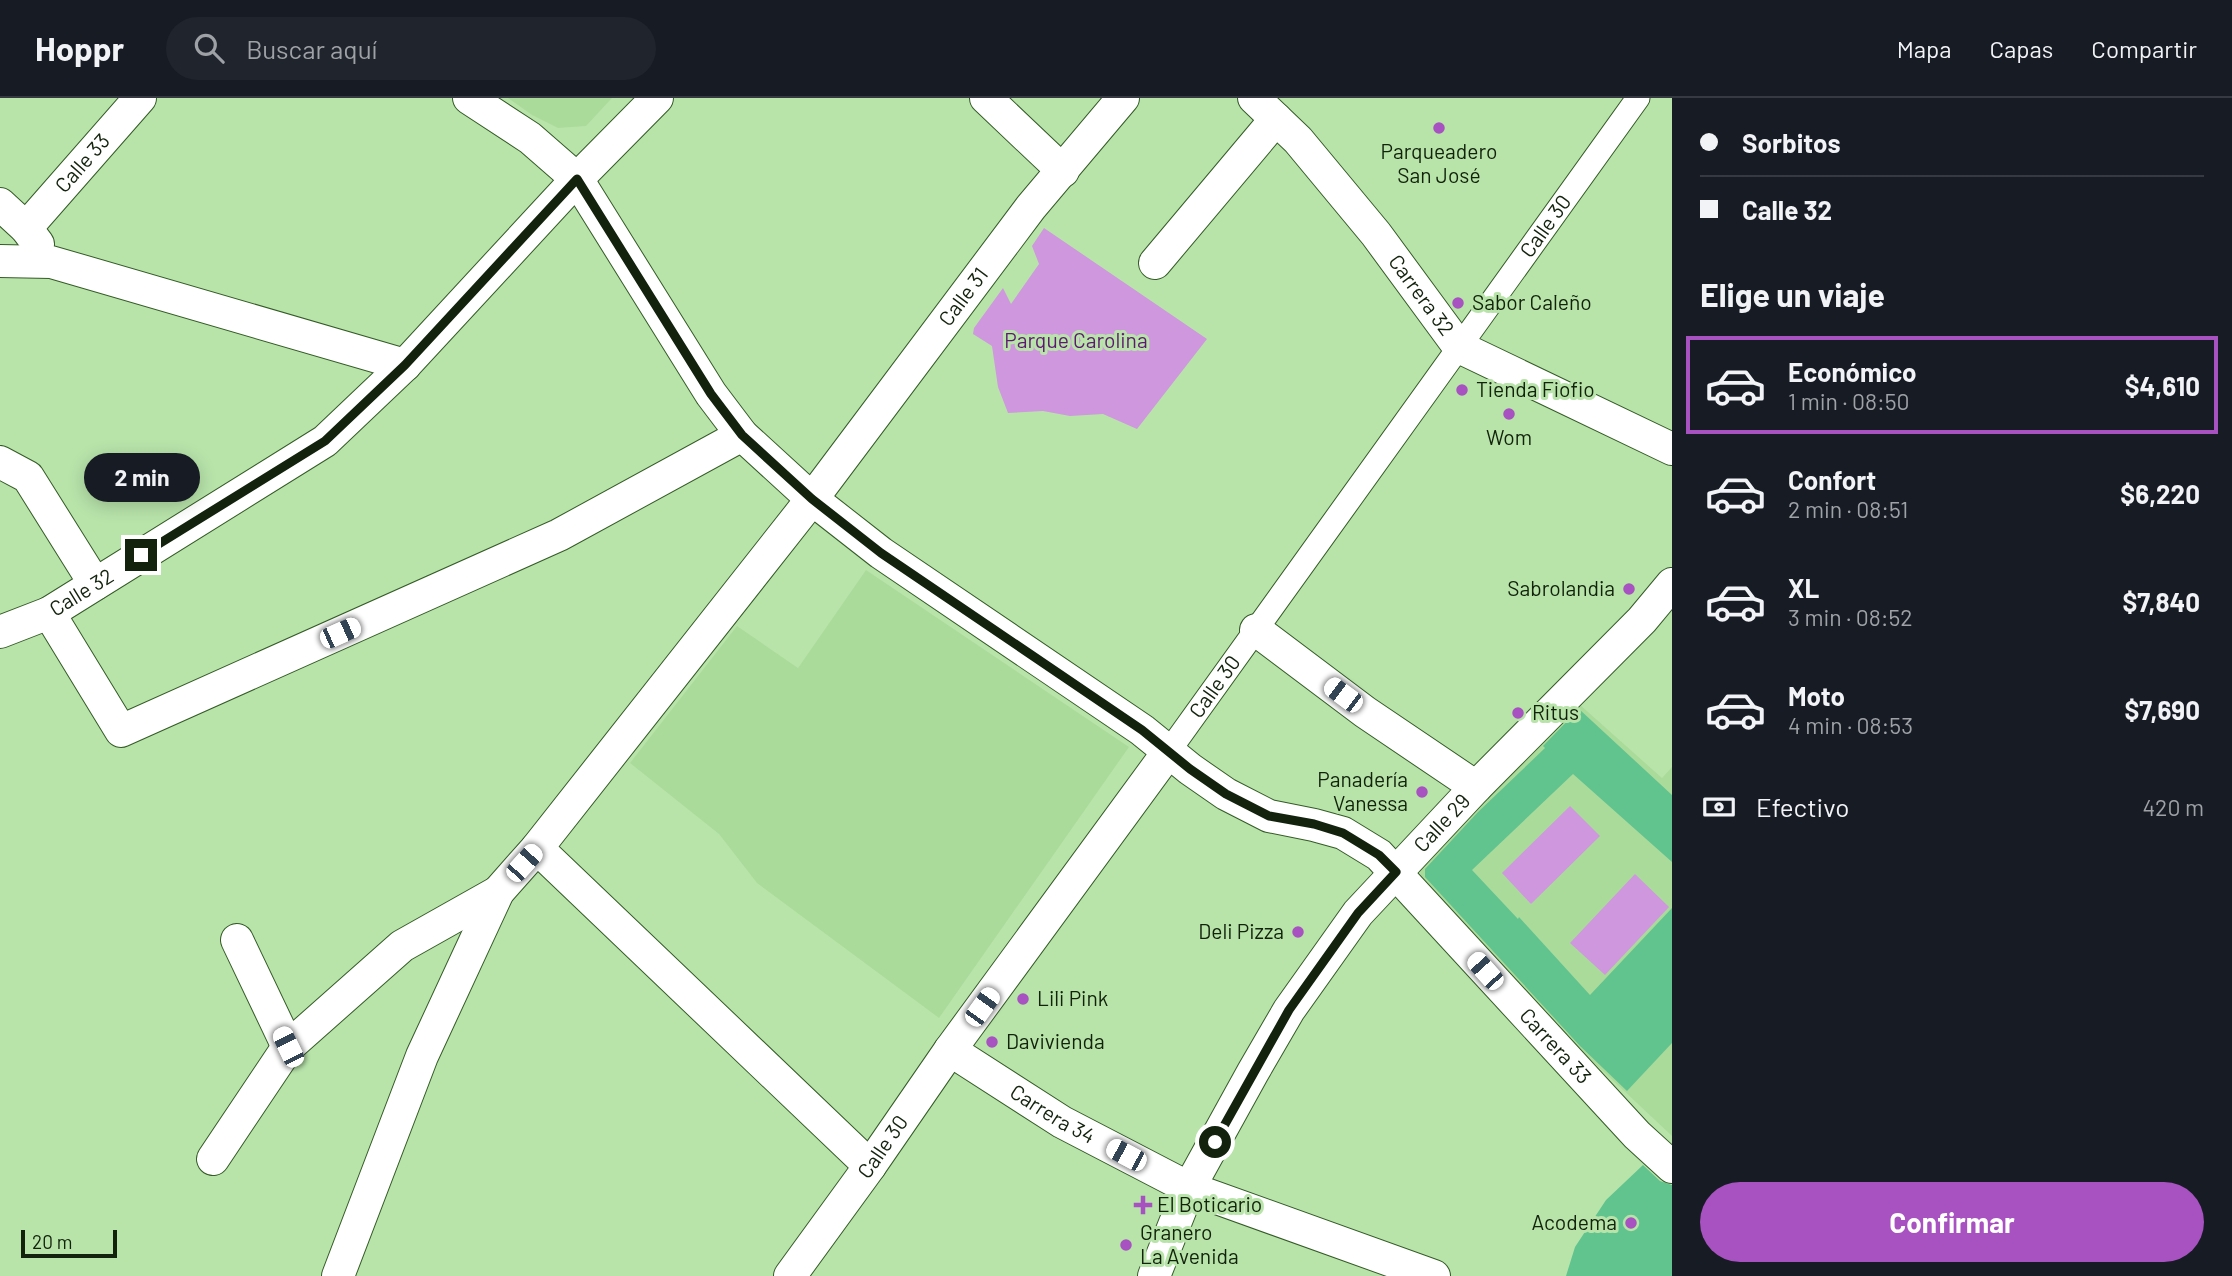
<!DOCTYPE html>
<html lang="es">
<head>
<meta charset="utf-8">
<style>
	body { margin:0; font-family:Barlow,sans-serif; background:#20242c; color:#f1f3f6; height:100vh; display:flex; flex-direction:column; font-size:26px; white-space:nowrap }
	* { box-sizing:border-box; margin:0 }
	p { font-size:23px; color:#9ea1a6 }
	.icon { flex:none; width:38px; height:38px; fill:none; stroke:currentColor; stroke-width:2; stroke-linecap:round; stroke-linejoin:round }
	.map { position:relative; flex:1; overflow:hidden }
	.details { display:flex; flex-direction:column; background:#171b24; width:560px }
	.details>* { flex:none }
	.guide { display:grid; align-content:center; height:154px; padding:0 28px; background:#171b24 }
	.scale { position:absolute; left:21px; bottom:18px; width:96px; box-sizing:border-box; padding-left:7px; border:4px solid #12220c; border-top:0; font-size:19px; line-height:24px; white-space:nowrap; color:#12220c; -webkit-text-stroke:5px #b8e4aa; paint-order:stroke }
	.end { position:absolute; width:32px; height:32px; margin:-16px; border:9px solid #12220c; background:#fff; box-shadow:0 0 0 4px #fff }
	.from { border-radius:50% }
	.bubble { position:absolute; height:49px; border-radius:24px; background:#171b24; box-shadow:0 4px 18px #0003; font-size:23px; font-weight:700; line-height:49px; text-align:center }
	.car { position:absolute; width:21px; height:42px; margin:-21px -10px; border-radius:9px; box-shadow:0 0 5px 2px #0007; background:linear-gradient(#fff 24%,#345 0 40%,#fff 0 76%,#345 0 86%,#fff 0) }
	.guide b { display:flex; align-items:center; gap:24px; height:66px; font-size:26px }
	.guide b+b { border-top:2px solid #363941 }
	.guide i { width:18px; height:18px; background:#f1f3f6 }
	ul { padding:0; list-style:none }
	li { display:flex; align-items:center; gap:21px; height:98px; margin:0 14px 10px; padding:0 14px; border:4px solid transparent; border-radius:0px }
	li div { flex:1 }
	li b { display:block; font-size:26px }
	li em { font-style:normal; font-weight:700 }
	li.on { border-color:#a752c0 }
	li>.icon { width:63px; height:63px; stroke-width:1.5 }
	h2 { padding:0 28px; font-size:32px; line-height:84px }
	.pay { display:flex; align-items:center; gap:18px; height:77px; padding:0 28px; font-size:26px }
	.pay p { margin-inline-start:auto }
	.primary-button { display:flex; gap:14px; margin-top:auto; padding:14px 28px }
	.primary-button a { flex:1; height:80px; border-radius:42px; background:#a752c0; color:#fff; font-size:28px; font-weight:700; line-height:80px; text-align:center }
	header { display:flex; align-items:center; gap:42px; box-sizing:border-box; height:98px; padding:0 35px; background:#171b24; border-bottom:2px solid #363941 }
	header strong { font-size:33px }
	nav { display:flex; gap:38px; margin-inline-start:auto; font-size:24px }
	.search { width:490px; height:63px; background:#20242c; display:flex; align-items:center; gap:18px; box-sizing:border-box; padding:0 24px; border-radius:38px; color:#9ea1a6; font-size:26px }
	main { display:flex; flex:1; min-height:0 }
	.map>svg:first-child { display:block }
	.built { fill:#abdb9b }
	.green { fill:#ce97de }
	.building { fill:#61c48f }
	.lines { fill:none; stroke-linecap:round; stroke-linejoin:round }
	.pedestrian-casing { stroke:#345b26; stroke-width:25 }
	.minor-casing { stroke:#345b26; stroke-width:34 }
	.pedestrian { stroke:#fff; stroke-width:23 }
	.minor { stroke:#fff; stroke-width:32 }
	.route { stroke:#12220c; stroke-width:9 }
	.poi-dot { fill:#a752c0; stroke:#b8e4aa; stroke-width:2.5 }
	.labels { text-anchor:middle; stroke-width:6; stroke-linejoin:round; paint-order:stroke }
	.poi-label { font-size:21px; fill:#12220c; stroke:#b8e4aa; text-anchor:start }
	.street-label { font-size:21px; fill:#12220c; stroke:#b8e4aa }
	.park-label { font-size:21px; fill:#5f1872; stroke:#b8e4aa }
</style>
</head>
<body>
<header>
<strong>Hoppr</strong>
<div class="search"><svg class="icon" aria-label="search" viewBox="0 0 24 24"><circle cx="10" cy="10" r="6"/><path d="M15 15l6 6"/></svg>Buscar aquí</div>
<nav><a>Mapa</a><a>Capas</a><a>Compartir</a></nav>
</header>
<main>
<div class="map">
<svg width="1672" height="1178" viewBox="0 0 1672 1178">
	<rect width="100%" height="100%" fill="#b8e4aa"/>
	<g class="built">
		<polygon points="508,0 612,0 586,28 558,30 532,17"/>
		<polygon points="866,472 1129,649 939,920 757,785 719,736 630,665 737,528 798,570"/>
		<polygon points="1578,605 1662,680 1672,669 1672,1038 1490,867 1496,860 1421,781 1419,763"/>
	</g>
	<g class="green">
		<polygon points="1044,130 1207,241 1137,331 1103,316 1070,318 1043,313 1008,315 998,289 992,248 973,236 974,230 1003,190 1011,206 1039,166 1032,148"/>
		<polygon points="1570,708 1600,738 1531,806 1502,775"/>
		<polygon points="1635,776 1669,809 1605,877 1570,845"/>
	</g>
	<g class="building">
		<polygon points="1579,611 1672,697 1672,764 1573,676 1472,772 1518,821 1519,819 1590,897 1672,810 1672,945 1627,993 1580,948 1425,779 1425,771 1478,714 1545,650 1543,648"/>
		<polygon points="1643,1067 1660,1083 1672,1087 1672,1178 1566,1178 1575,1149 1606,1102"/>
	</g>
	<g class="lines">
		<g class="pedestrian-casing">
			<g id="pedestrian">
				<path id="s1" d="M 1169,653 L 1638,0"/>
			</g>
		</g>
		<g class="minor-casing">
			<g id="minor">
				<path id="s2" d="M 469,0 L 530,40 L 577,81 L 711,296 L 742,337 L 812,401 L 881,455 L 1142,632 L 1190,671 L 1226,696 L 1269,718 L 1314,727 L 1343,735 L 1379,757 L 1637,1037 L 1672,1069"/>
				<polyline points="986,0 1063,73"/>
				<path id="s3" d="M 1254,0 L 1298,42 L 1376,136 L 1459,249 L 1672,351"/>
				<polyline points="0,106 26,130 38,146"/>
				<path id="s4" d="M 26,130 L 140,0"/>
				<polyline points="0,163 51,164 405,267"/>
				<polyline points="1155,165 1276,21"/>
				<polyline points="0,364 28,379 95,486"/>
				<polyline points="49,515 121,633 559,437 742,337"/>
				<polyline points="1256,532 1365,614 1476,689"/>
				<path id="s5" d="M 0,534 L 49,515 L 325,343 L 405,267 L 577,81 L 657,0"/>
				<polyline points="537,750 870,1068"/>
				<polyline points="237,842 288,949"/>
				<path id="s6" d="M 950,952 L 1062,1024 L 1189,1090 L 1434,1178"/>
				<polyline points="213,1061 288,949 402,848 498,794"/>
				<path id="s7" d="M 338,1178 L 422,958 L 498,794 L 537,750 L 812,401 L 1031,109 L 1123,0"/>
				<path id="s8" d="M 790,1178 L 870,1068 L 950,952 L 1169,653"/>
				<path id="s9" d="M 1154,1178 L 1189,1090 L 1253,974 L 1289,912 L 1358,815 L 1476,689 L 1642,522 L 1672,486"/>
			</g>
		</g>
		<use href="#pedestrian" class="pedestrian"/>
		<use href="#minor" class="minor"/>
	</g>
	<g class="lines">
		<polyline class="route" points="141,457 325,343 405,267 577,81 711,296 742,337 812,401 881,455 1142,632 1190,671 1226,696 1269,718 1314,726 1343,735 1379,757 1396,774 1358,815 1289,912 1215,1044"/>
	</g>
	<g class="poi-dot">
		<circle cx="1439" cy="30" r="7"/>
		<circle cx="1458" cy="205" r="7"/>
		<circle cx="1462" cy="292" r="7"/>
		<circle cx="1509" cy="316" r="7"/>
		<circle cx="1629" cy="491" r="7"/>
		<circle cx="1518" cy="615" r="7"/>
		<circle cx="1422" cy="694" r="7"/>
		<circle cx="1298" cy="834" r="7"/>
		<circle cx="1023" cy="901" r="7"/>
		<circle cx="992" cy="944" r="7"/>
		<path d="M1139.5 1096.5h7v7h7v7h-7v7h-7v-7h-7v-7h7z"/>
		<circle cx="1631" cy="1125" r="7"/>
		<circle cx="1126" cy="1147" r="7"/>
	</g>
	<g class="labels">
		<g class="poi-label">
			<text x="1439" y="61" text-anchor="middle">Parqueadero<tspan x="1439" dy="24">San José</tspan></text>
			<text x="1472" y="212">Sabor Caleño</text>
			<text x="1476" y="299">Tienda Fiofio</text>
			<text x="1509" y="347" text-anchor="middle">Wom</text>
			<text x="1615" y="498" text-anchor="end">Sabrolandia</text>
			<text x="1532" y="622">Ritus</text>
			<text x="1408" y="689" text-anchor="end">Panadería<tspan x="1408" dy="24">Vanessa</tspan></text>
			<text x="1284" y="841" text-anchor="end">Deli Pizza</text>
			<text x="1037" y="908">Lili Pink</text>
			<text x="1006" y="951">Davivienda</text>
			<text x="1157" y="1114">El Boticario</text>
			<text x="1617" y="1132" text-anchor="end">Acodema</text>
			<text x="1140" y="1142">Granero<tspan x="1140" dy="24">La Avenida</tspan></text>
		</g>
		<g class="street-label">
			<text dy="7" stroke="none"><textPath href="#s4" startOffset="86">Calle 33</textPath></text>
			<text dy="7" stroke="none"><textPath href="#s1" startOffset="646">Calle 30</textPath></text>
			<text dy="7" stroke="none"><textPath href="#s3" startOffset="259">Carrera 32</textPath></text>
			<text dy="7" stroke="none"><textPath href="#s7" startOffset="1172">Calle 31</textPath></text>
			<text dy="7" stroke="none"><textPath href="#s5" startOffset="91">Calle 32</textPath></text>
			<text dy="7" stroke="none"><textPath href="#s1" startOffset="79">Calle 30</textPath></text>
			<text dy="7" stroke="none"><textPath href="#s9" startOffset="541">Calle 29</textPath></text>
			<text dy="7" stroke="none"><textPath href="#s2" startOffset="1470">Carrera 33</textPath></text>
			<text dy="7" stroke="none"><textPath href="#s6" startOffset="121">Carrera 34</textPath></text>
			<text dy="7" stroke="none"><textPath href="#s8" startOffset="159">Calle 30</textPath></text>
		</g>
		<g class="park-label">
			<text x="1076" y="250">Parque Carolina</text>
		</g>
	</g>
</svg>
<div class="scale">20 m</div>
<i class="end from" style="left:1215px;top:1044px"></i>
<i class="end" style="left:141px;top:457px"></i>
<div class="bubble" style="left:84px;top:355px;width:116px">2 min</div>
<i class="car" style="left:340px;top:535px;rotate:66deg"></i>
<i class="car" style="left:1343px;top:597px;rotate:307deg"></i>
<i class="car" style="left:524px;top:765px;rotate:42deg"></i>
<i class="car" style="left:1485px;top:873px;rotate:318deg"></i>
<i class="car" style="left:982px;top:909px;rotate:36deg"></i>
<i class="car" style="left:288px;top:949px;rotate:334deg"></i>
<i class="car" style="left:1126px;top:1057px;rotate:298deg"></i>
</div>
<section class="details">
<div class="guide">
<b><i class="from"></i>Sorbitos</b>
<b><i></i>Calle 32</b>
</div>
<h2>Elige un viaje</h2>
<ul>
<li class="on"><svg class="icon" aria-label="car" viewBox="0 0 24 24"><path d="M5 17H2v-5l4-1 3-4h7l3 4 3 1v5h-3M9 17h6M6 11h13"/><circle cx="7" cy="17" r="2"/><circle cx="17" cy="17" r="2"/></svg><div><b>Económico</b><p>1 min · 08:50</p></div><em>$4,610</em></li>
<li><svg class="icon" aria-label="car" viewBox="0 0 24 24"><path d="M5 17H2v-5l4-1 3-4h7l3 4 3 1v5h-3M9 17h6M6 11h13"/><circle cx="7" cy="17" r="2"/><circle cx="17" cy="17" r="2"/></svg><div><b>Confort</b><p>2 min · 08:51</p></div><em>$6,220</em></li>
<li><svg class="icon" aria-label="car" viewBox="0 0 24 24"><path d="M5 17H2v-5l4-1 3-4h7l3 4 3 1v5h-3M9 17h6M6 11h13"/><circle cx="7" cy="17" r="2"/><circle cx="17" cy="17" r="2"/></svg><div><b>XL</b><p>3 min · 08:52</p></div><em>$7,840</em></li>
<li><svg class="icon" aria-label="car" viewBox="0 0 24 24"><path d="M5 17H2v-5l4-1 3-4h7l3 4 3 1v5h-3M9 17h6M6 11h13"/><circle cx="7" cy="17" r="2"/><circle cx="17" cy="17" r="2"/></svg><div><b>Moto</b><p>4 min · 08:53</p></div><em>$7,690</em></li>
</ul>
<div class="pay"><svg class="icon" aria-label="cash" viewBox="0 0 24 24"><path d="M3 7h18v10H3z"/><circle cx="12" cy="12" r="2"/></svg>Efectivo<p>420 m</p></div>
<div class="primary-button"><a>Confirmar</a></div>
</section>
</main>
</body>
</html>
